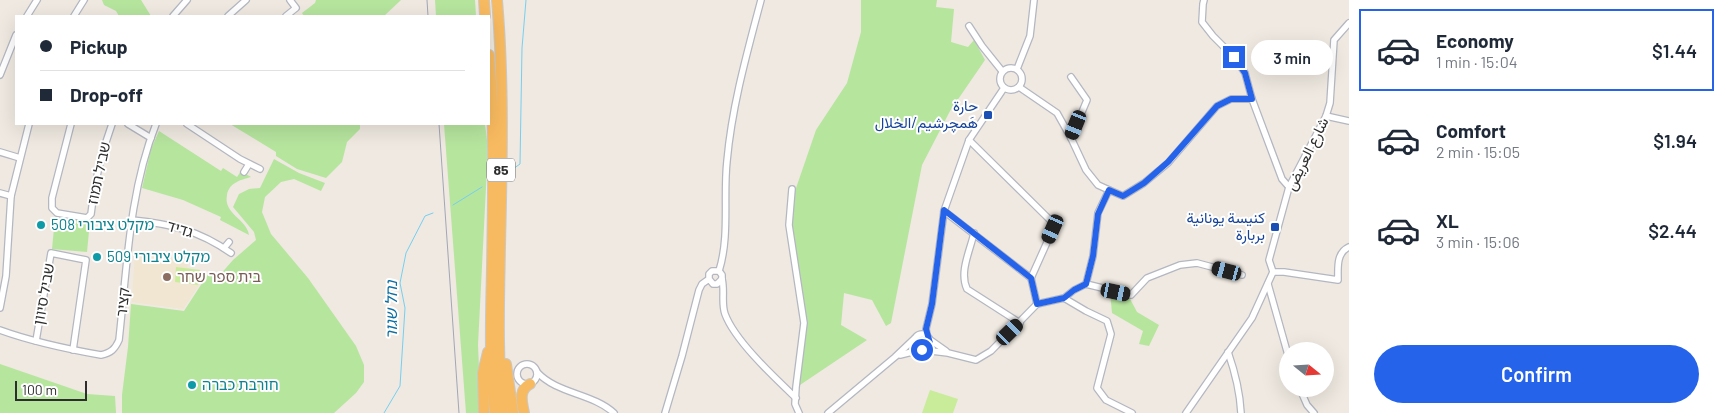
<!DOCTYPE html>
<html lang="en">
<head>
<meta charset="utf-8">
<style>
	body { margin:0; font-family:Barlow,Vazirmatn,"Noto Sans Hebrew",sans-serif; background:#f2f2f3; color:#1f2937; height:100vh; display:flex; flex-direction:column; font-size:19px; white-space:nowrap }
	* { box-sizing:border-box; margin:0 }
	p { font-size:16px; color:#747a83 }
	.icon { flex:none; width:28px; height:28px; fill:none; stroke:currentColor; stroke-width:2; stroke-linecap:round; stroke-linejoin:round }
	.map { position:relative; flex:1; overflow:hidden }
	.side { display:flex; flex-direction:column; background:#fff; width:375px }
	.side>* { flex:none }
	.guide { position:absolute; left:15px; top:15px; width:475px; height:110px; border-radius:0px; box-shadow:0 5px 20px #0002; display:grid; align-content:center; height:110px; padding:0 25px; background:#fff }
	.needle { width:32px; rotate:108deg }
	.buttons { position:absolute; left:1279px; top:342px; display:grid; gap:10px }
	.buttons a { display:grid; place-items:center; width:55px; height:55px; border-radius:50%; background:#fff; box-shadow:0 5px 20px #0002; font-size:25px }
	.scale { position:absolute; left:15px; bottom:12px; width:72px; box-sizing:border-box; padding-left:5px; border:2px solid #2e2e2e; border-top:0; font-size:14px; line-height:18px; white-space:nowrap; color:#2e2e2e; -webkit-text-stroke:4px #fff; paint-order:stroke }
	.end { position:absolute; width:22px; height:22px; margin:-11px; border:6px solid #2563eb; background:#fff; box-shadow:0 0 0 2px #fff }
	.from { border-radius:50% }
	.bubble { position:absolute; height:35px; border-radius:18px; background:#fff; box-shadow:0 5px 20px #0002; font-size:16px; font-weight:600; line-height:35px; text-align:center }
	.car { position:absolute; width:15px; height:30px; margin:-15px -8px; border-radius:6px; box-shadow:0 0 4px 1px #0007; background:linear-gradient(#222 24%,#8ab4d8 0 40%,#222 0 76%,#8ab4d8 0 86%,#222 0) }
	.guide b { display:flex; align-items:center; gap:18px; height:48px; font-size:19px }
	.guide b+b { border-top:1px solid #e0e1e3 }
	.guide i { width:12px; height:12px; background:#1f2937 }
	ul { padding:9px 0 0; list-style:none }
	li { display:flex; align-items:center; gap:15px; height:82px; margin:0 10px 8px; padding:0 15px; border:2px solid transparent; border-radius:0px }
	li div { flex:1 }
	li b { display:block; font-size:19px }
	li em { font-style:normal; font-weight:600 }
	li.on { border-color:#2563eb }
	li>.icon { width:45px; height:45px; stroke-width:1.5 }
	.cta { display:flex; gap:10px; margin-top:auto; padding:10px 25px }
	.cta a { flex:1; height:58px; border-radius:30px; background:#2563eb; color:#fff; font-size:20px; font-weight:600; line-height:58px; text-align:center }
	main { display:flex; flex:1; min-height:0 }
	.map>svg:first-child { display:block }
	.education { fill:#f0e6d1 }
	.green { fill:#b6e59e }
	.pitch { fill:#c9ec9a }
	.lines { fill:none; stroke-linecap:round; stroke-linejoin:round }
	.stream { stroke:#75cff0; stroke-width:1 }
	.minor-casing { stroke:#b4b7c1; stroke-width:8 }
	.trunk-casing { stroke:#c9c9c9; stroke-width:12 }
	.minor { stroke:#fff; stroke-width:5.5 }
	.trunk { stroke:#f8ba60; stroke-width:10 }
	.rail { stroke:#a3a6b8; stroke-width:1 }
	.route { stroke:#2563eb; stroke-width:6 }
	.transit-dot { fill:#1a4fb4; stroke:#fff; stroke-width:2 }
	.culture-dot { fill:#0f9aa8; stroke:#fff; stroke-width:2 }
	.education-dot { fill:#8d6e63; stroke:#fff; stroke-width:2 }
	.labels { text-anchor:middle; stroke-width:4; stroke-linejoin:round; paint-order:stroke }
	.shield { fill:#fff; stroke:#6d6d6d; stroke-width:1 }
	.shield-label { font-size:14px; font-weight:bold; fill:#2e2e2e }
	.transit-label { font-size:15px; fill:#164399; stroke:#fff; text-anchor:end }
	.street-label { font-size:15px; fill:#2e2e2e; stroke:#fff }
	.culture-label { font-size:15px; fill:#0d838f; stroke:#fff; text-anchor:start }
	.education-label { font-size:15px; fill:#785e54; stroke:#fff; text-anchor:start }
	.water-label { font-size:16px; font-style:italic; fill:#0d6fa3; stroke:#fff }
</style>
</head>
<body>
<main>
<div class="map">
<svg width="1349" height="413" viewBox="0 0 1349 413">
	<rect width="100%" height="100%" fill="#efe9e1"/>
	<polygon class="education" points="135,251 167,255 188,264 187,268 201,270 199,285 183,309 132,302"/>
	<g class="green">
		<polygon points="102,0 141,0 151,16 119,16 116,11 104,5"/>
		<polygon points="316,0 401,0 384,16 304,16 302,13 315,3"/>
		<polygon points="435,0 475,0 476,16 436,16"/>
		<polygon points="861,0 937,0 936,7 954,9 951,42 968,47 974,40 985,60 950,111 922,165 891,323 886,326 872,300 844,293 841,325 867,340 797,387 803,317 791,224 794,194 816,130 847,83 861,32"/>
		<polygon points="230,124 360,124 360,129 347,142 342,162 326,178 297,169 276,156 276,152"/>
		<polygon points="444,124 485,124 488,148 478,345 481,413 466,413"/>
		<path d="M 159,131 L 221,171 L 223,168 L 237,177 L 241,171 L 251,177 C 240,180 229,183 227,195 C 223,214 247,219 249,235 L 220,220 L 221,217 L 183,200 L 142,188 L 151,149 Z"/>
		<polygon points="274,159 299,173 325,183 321,191 294,179 281,182 265,197 262,212 271,234 308,278 356,346 364,365 364,382 356,393 334,413 122,413 122,395 128,347 131,304 184,311 208,274 218,277 233,260 256,240 254,232 233,207 239,194 249,189 260,188"/>
		<polygon points="55,218 90,221 87,252 52,249"/>
		<polygon points="1110,292 1129,297 1137,312 1159,325 1149,346 1139,344 1143,331 1112,313"/>
		<polygon points="0,364 87,394 115,396 116,413 0,413"/>
	</g>
	<g class="pitch">
		<polygon points="176,267 200,270 198,285 175,282"/>
		<polygon points="930,390 958,399 953,413 922,413"/>
	</g>
	<g class="lines">
		<g class="stream">
			<polyline points="510,171 520,164 522,48 526,0"/>
			<polyline points="453,205 482,187"/>
			<polyline points="384,413 400,386 405,308 400,283 406,253 425,216 433,213"/>
		</g>
		<g class="minor-casing">
			<g id="minor">
				<polyline points="1204,0 1203,4 1202,22 1213,36 1234,57 1245,73 1252,99 1282,179 1289,187"/>
				<polyline points="27,16 37,0"/>
				<polyline points="74,16 84,0"/>
				<polyline points="173,16 187,0"/>
				<polyline points="228,16 246,0"/>
				<polyline points="286,16 296,8 290,0"/>
				<polyline points="969,26 982,46 1002,71"/>
				<circle cx="1011" cy="79" r="11"/>
				<polyline points="1017,69 1030,36 1034,0"/>
				<polyline points="0,75 16,35"/>
				<polyline points="1071,77 1087,100 1071,138"/>
				<polyline points="1019,87 1057,113 1071,138 1086,170 1098,185 1109,190"/>
				<polyline points="1326,116 1349,121"/>
				<path d="M 71,124 L 52,198 L 52,208 L 57,213 L 87,218 L 91,214 C 94,183 101,154 112,124"/>
				<polyline points="128,124 151,138"/>
				<polyline points="187,124 240,159 260,169"/>
				<polyline points="969,140 1051,221 1053,229 1031,278 1037,304"/>
				<polyline points="0,152 20,158"/>
				<polyline points="244,172 249,164"/>
				<polyline points="792,189 789,225 804,323 796,387 795,404 799,413"/>
				<polyline points="0,193 11,196"/>
				<polyline points="944,211 1031,278"/>
				<path d="M 132,220 C 171,224 198,230 231,253"/>
				<path d="M 974,233 C 970,251 959,272 967,289 L 1020,323"/>
				<polyline points="224,248 229,242"/>
				<path d="M 719,271 C 730,236 723,197 727,161 C 732,106 747,53 761,0"/>
				<path d="M 1273,272 L 1284,272 L 1338,280 C 1338,268 1336,253 1349,247"/>
				<path d="M 722,279 C 725,291 721,303 725,314 C 735,341 775,378 796,398"/>
				<polyline points="1086,284 1093,256 1098,213 1109,190 1123,196 1144,183 1168,163 1217,106 1231,99 1252,99"/>
				<polyline points="1268,284 1288,355"/>
				<polyline points="1064,298 1074,290 1086,284 1131,295 1147,278 1180,265 1197,263 1242,275"/>
				<polyline points="0,308 6,276 11,196 29,124"/>
				<path d="M 0,330 C 33,342 67,349 101,355 C 111,353 115,349 119,340 C 127,268 129,192 156,124"/>
				<circle cx="922" cy="342" r="8"/>
				<polyline points="927,335 926,329 932,304 944,211 969,140 1004,88"/>
				<polyline points="929,339 946,351"/>
				<polyline points="36,341 51,253 86,260 73,350"/>
				<polyline points="923,350 948,353 976,360 991,351 1037,304 1064,298 1086,311 1107,321 1111,334 1097,388 1106,400 1132,413"/>
				<path d="M 1228,352 C 1235,372 1240,392 1241,413"/>
				<polyline points="900,355 920,350"/>
				<circle cx="527" cy="374" r="10"/>
				<path d="M 537,372 C 557,394 592,393 614,413"/>
				<polyline points="1300,389 1307,405 1314,413"/>
				<polyline points="665,413 682,356 699,290 702,284 709,279 709,274 712,271 719,271 722,275 722,279 717,284 713,284 709,279"/>
				<polyline points="828,413 895,357 914,339"/>
				<polyline points="1186,413 1252,318 1273,272 1269,260 1289,187 1326,116 1330,103 1334,40 1349,23"/>
			</g>
		</g>
		<g class="trunk-casing">
			<g id="trunk">
				<polyline points="484,0 485,16"/>
				<path d="M 497,0 C 504,82 502,164 500,246 C 499,302 497,358 503,413"/>
				<path d="M 489,55 C 495,125 493,198 492,268 C 491,316 489,365 495,413"/>
				<polyline points="506,364 513,413"/>
				<polyline points="484,413 483,373 488,352"/>
				<path d="M 524,413 C 522,402 518,390 530,384"/>
			</g>
		</g>
		<use href="#minor" class="minor"/>
		<use href="#trunk" class="trunk"/>
		<g class="rail">
			<polyline points="427,0 428,16"/>
			<polyline points="439,124 459,413"/>
		</g>
	</g>
	<g class="lines">
		<polyline class="route" points="922,350 928,348 930,343 926,329 932,304 944,210 1031,278 1037,304 1064,298 1074,290 1086,284 1093,256 1098,214 1109,190 1123,196 1144,183 1168,162 1217,106 1231,99 1252,99 1245,73 1234,57"/>
	</g>
	<g class="transit-dot">
		<rect x="983" y="110" width="10" height="10" rx="2.5"/>
		<rect x="1270" y="222" width="10" height="10" rx="2.5"/>
	</g>
	<g class="culture-dot">
		<circle cx="41" cy="225" r="5"/>
		<circle cx="97" cy="257" r="5"/>
		<circle cx="192" cy="385" r="5"/>
	</g>
	<circle class="education-dot" cx="167" cy="277" r="5"/>
	<g class="labels">
		<rect class="shield" x="487" y="158.5" width="28" height="23" rx="4"/>
		<g class="shield-label">
			<text x="501" y="175">85</text>
		</g>
		<g class="transit-label">
			<text x="978" y="111">حارة<tspan x="978" dy="17">هَمچرشيم/الخلال</tspan></text>
			<text x="1265" y="223">كنيسة يونانية<tspan x="1265" dy="17">بربارة</tspan></text>
		</g>
		<g class="street-label">
			<text transform="translate(1307 154) rotate(-64)" y="5">شارع العريض</text>
			<text transform="translate(99 173) rotate(-78)" y="5">שביל תמוז</text>
			<text transform="translate(180 229) rotate(16)" y="5">גדיד</text>
			<text transform="translate(44 294) rotate(-80)" y="5">שביל סיוון</text>
			<text transform="translate(123 302) rotate(-84)" y="5">קציר</text>
		</g>
		<g class="culture-label">
			<text x="51" y="230">מקלט ציבורי 508</text>
			<text x="107" y="262">מקלט ציבורי 509</text>
			<text x="202" y="390">חורבת כברה</text>
		</g>
		<g class="education-label">
			<text x="177" y="282">בית ספר שחר</text>
		</g>
		<g class="water-label">
			<text transform="translate(391 310) rotate(-90)" y="6">נחל שגור</text>
		</g>
	</g>
</svg>
<div class="buttons">
<a><svg class="needle" viewBox="-14 -14 28 28"><path d="M0-13l5 13h-10z" fill="#e53935"/><path d="M0 13l5-13h-10z" fill="#747a83"/></svg></a>
</div>
<div class="scale">100 m</div>
<i class="end from" style="left:922px;top:350px"></i>
<i class="end" style="left:1234px;top:57px"></i>
<div class="bubble" style="left:1251px;top:40px;width:82px">3 min</div>
<i class="car" style="left:1076px;top:125px;rotate:202deg"></i>
<i class="car" style="left:1053px;top:229px;rotate:204deg"></i>
<i class="car" style="left:1227px;top:271px;rotate:285deg"></i>
<i class="car" style="left:1116px;top:292px;rotate:102deg"></i>
<i class="car" style="left:1010px;top:332px;rotate:46deg"></i>
<div class="guide">
<b><i class="from"></i>Pickup</b>
<b><i></i>Drop-off</b>
</div>
</div>
<section class="side">
<ul>
<li class="on"><svg class="icon" aria-label="car" viewBox="0 0 24 24"><path d="M5 17H2v-5l4-1 3-4h7l3 4 3 1v5h-3M9 17h6M6 11h13"/><circle cx="7" cy="17" r="2"/><circle cx="17" cy="17" r="2"/></svg><div><b>Economy</b><p>1 min · 15:04</p></div><em>$1.44</em></li>
<li><svg class="icon" aria-label="car" viewBox="0 0 24 24"><path d="M5 17H2v-5l4-1 3-4h7l3 4 3 1v5h-3M9 17h6M6 11h13"/><circle cx="7" cy="17" r="2"/><circle cx="17" cy="17" r="2"/></svg><div><b>Comfort</b><p>2 min · 15:05</p></div><em>$1.94</em></li>
<li><svg class="icon" aria-label="car" viewBox="0 0 24 24"><path d="M5 17H2v-5l4-1 3-4h7l3 4 3 1v5h-3M9 17h6M6 11h13"/><circle cx="7" cy="17" r="2"/><circle cx="17" cy="17" r="2"/></svg><div><b>XL</b><p>3 min · 15:06</p></div><em>$2.44</em></li>
</ul>
<div class="cta"><a>Confirm</a></div>
</section>
</main>
</body>
</html>
